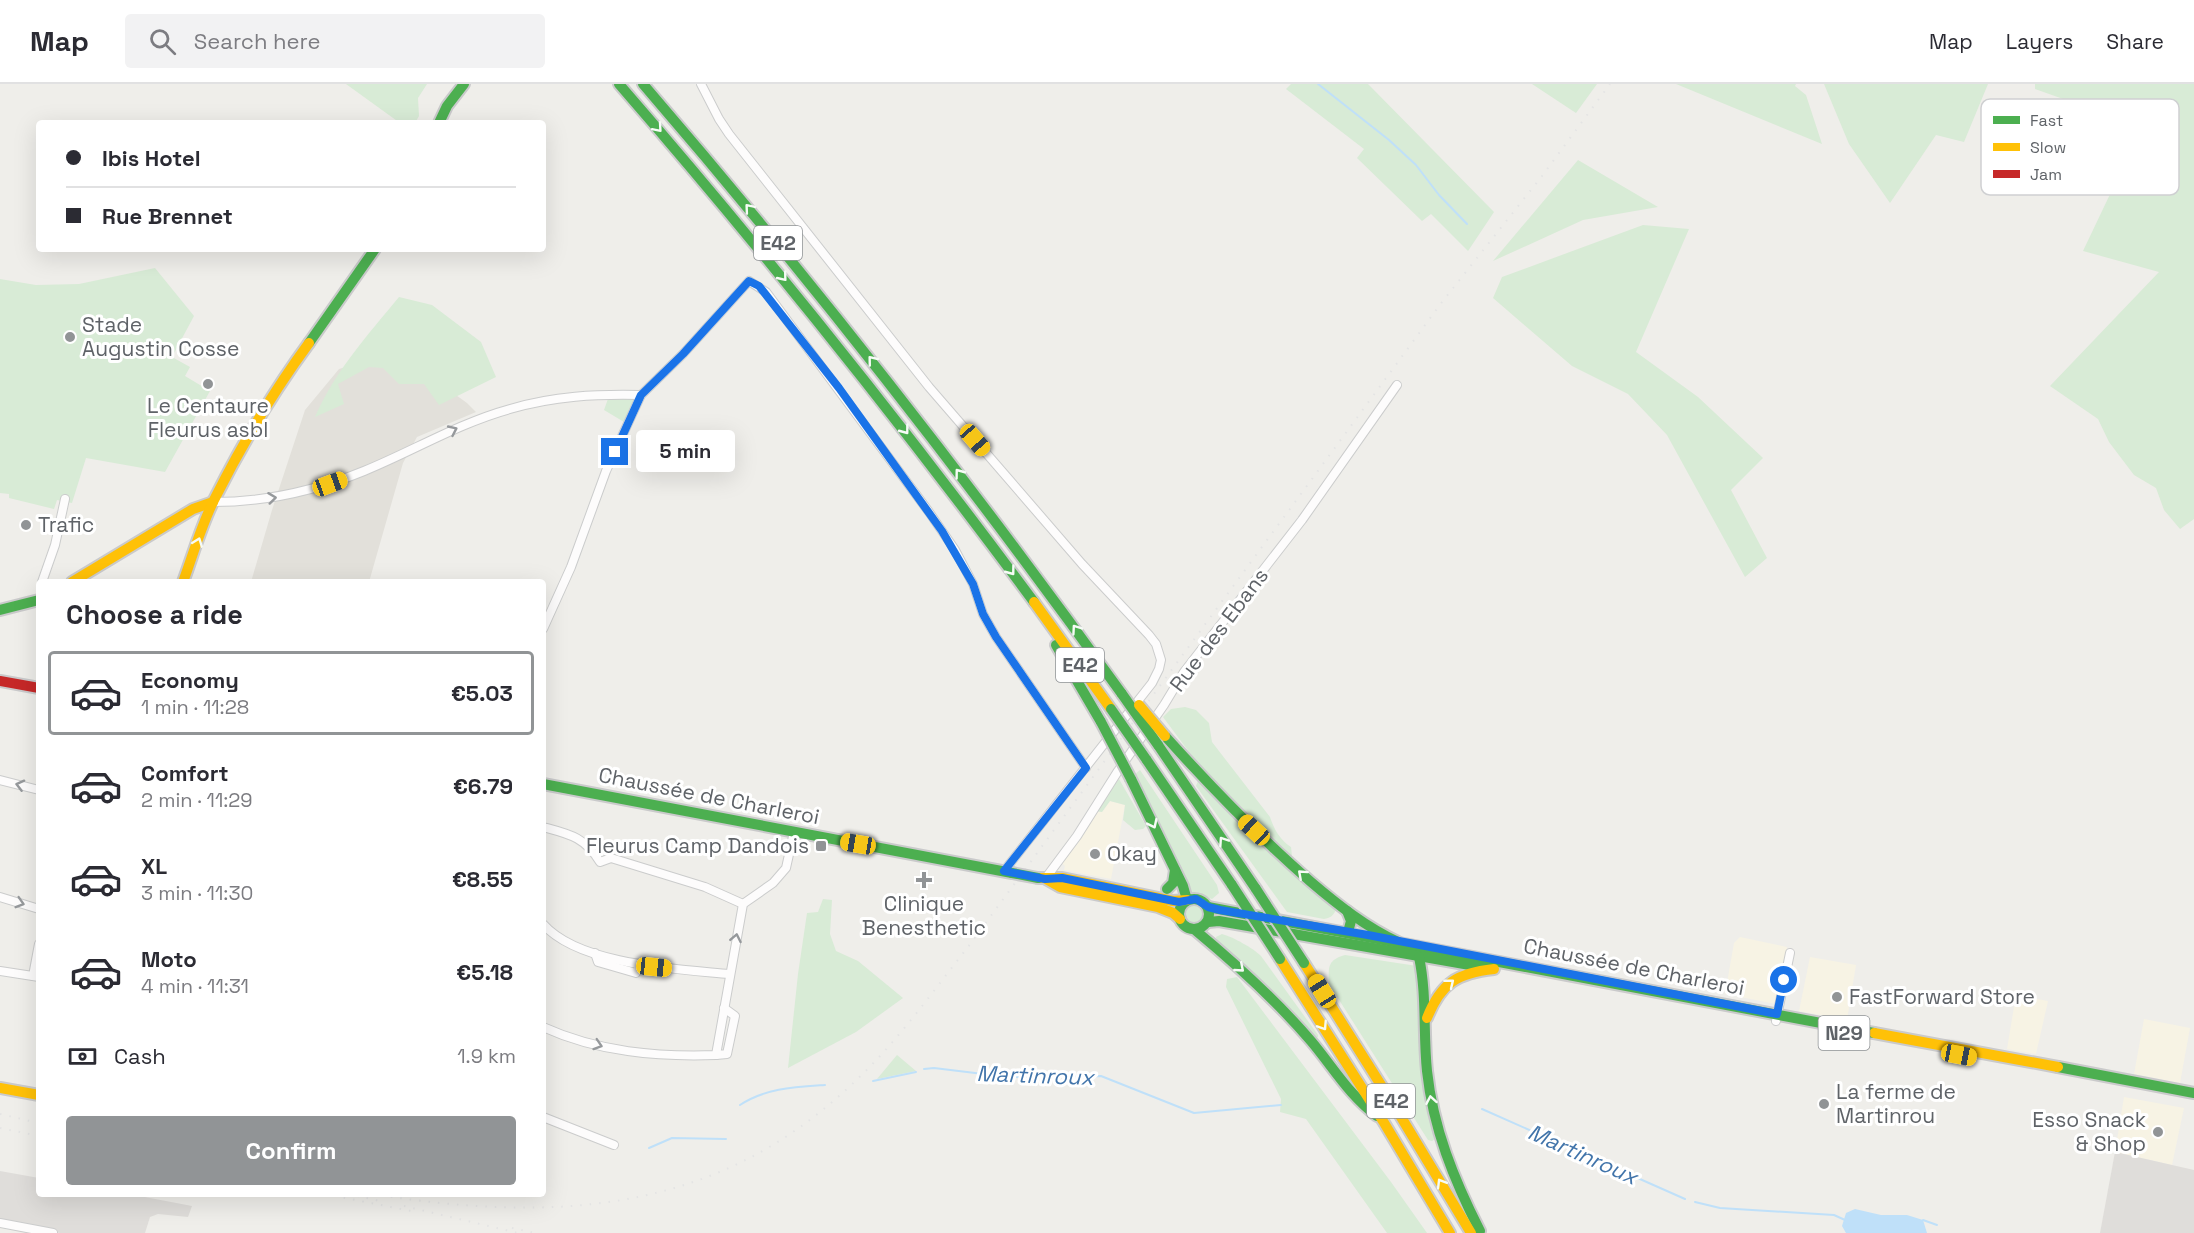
<!DOCTYPE html>
<html lang="en">
<head>
<meta charset="utf-8">
<style>
	body { margin:0; font-family:"Space Grotesk",sans-serif; background:#f2f2f3; color:#2b2b33; height:100vh; display:flex; flex-direction:column; font-size:22px; white-space:nowrap }
	* { box-sizing:border-box; margin:0 }
	p { font-size:20px; color:#7c7c81 }
	.icon { flex:none; width:33px; height:33px; fill:none; stroke:currentColor; stroke-width:2; stroke-linecap:round; stroke-linejoin:round }
	.map { position:relative; flex:1; overflow:hidden }
	.panel { position:absolute; left:36px; top:495px; width:510px; height:618px; display:flex; flex-direction:column; background:#fff; border-radius:6px; box-shadow:0 6px 24px #0002 }
	.panel>* { flex:none }
	.top-card { position:absolute; left:36px; top:36px; width:510px; height:132px; border-radius:6px; box-shadow:0 6px 24px #0002; display:grid; align-content:center; height:132px; padding:0 30px; background:#fff }
	.end { position:absolute; width:27px; height:27px; margin:-14px; border:8px solid #1a73e8; background:#fff; box-shadow:0 0 0 3px #fff }
	.from { border-radius:50% }
	.bubble { position:absolute; height:42px; border-radius:6px; background:#fff; box-shadow:0 6px 24px #0002; font-size:20px; font-weight:700; line-height:42px; text-align:center }
	.car { position:absolute; width:18px; height:36px; margin:-18px -9px; border-radius:8px; box-shadow:0 0 4px 2px #0007; background:linear-gradient(#f5c518 24%,#345 0 40%,#f5c518 0 76%,#345 0 86%,#f5c518 0) }
	.top-card b { display:flex; align-items:center; gap:21px; height:57px; font-size:22px }
	.top-card b+b { border-top:2px solid #e1e1e2 }
	.top-card i { width:15px; height:15px; background:#2b2b33 }
	ul { padding:0; list-style:none }
	li { display:flex; align-items:center; gap:18px; height:84px; margin:0 12px 9px; padding:0 18px; border:3px solid transparent; border-radius:6px }
	li div { flex:1 }
	li b { display:block; font-size:22px }
	li em { font-style:normal; font-weight:700 }
	li.current { border-color:#919496 }
	li>.icon { width:54px; height:54px; stroke-width:1.5 }
	h2 { padding:0 30px; font-size:27px; line-height:72px }
	.pay { display:flex; align-items:center; gap:15px; height:66px; padding:0 30px; font-size:22px }
	.pay p { margin-inline-start:auto }
	.action { display:flex; gap:12px; margin-top:auto; padding:12px 30px }
	.action a { flex:1; height:69px; border-radius:6px; background:#919496; color:#fff; font-size:24px; font-weight:700; line-height:69px; text-align:center }
	header { display:flex; align-items:center; gap:36px; box-sizing:border-box; height:84px; padding:0 30px; background:#fff; border-bottom:2px solid #e1e1e2 }
	header strong { font-size:28px }
	nav { display:flex; gap:33px; margin-inline-start:auto; font-size:21px }
	.search { width:420px; height:54px; background:#f2f2f3; display:flex; align-items:center; gap:15px; box-sizing:border-box; padding:0 21px; border-radius:6px; color:#7c7c81; font-size:22px }
	.map>svg:first-child { display:block }
	.commercial { fill:#f7f3e4 }
	.industrial { fill:#dfddda }
	.education { fill:#e2e0da }
	.green { fill:#d8ebd6 }
	.water { fill:#bfe0f9 }
	.lines { fill:none; stroke-linecap:round; stroke-linejoin:round }
	.stream { stroke:#bfe0f9; stroke-width:2 }
	.street-casing { stroke:#cbcccc; stroke-width:10 }
	.fast-casing { stroke:#cacacb; stroke-width:14 }
	.slow-casing { stroke:#cacacb; stroke-width:14 }
	.jam-casing { stroke:#cacacb; stroke-width:14 }
	.street { stroke:#fdfcfc; stroke-width:8 }
	.fast { stroke:#4caf50; stroke-width:10 }
	.slow { stroke:#ffc107; stroke-width:10 }
	.jam { stroke:#c62828; stroke-width:10 }
	.rail { stroke:#e4e4e4; stroke-width:2; stroke-dasharray:1.5 8; stroke-linecap:butt }
	.fast-bridge-casing { stroke:#cacacb; stroke-width:14; stroke-linecap:butt }
	.slow-bridge-casing { stroke:#cacacb; stroke-width:14; stroke-linecap:butt }
	.fast-bridge { stroke:#4caf50; stroke-width:10 }
	.slow-bridge { stroke:#ffc107; stroke-width:10 }
	.oneway { stroke:#f6fbf6 }
	.oneway2 { stroke:#96999c }
	.route { stroke:#1a73e8; stroke-width:8 }
	.poi-dot { fill:#919496; stroke:#fff; stroke-width:2 }
	.labels { text-anchor:middle; stroke-width:6; stroke-linejoin:round; paint-order:stroke }
	.shield { fill:#fff; stroke:#8f9295; stroke-width:1.5 }
	.shield-label { font-size:20px; font-weight:bold; fill:#5f6368 }
	.poi-label { font-size:21px; fill:#5f6368; stroke:#fff; text-anchor:start }
	.street-label { font-size:21px; fill:#5f6368; stroke:#fff }
	.water-label { font-size:22px; font-style:italic; fill:#4174aa; stroke:#fff }
	.key { fill:#fff; stroke:#cfd0d2; stroke-width:1.5 }
	.key-label { font-size:16px; fill:#5f6368 }
</style>
</head>
<body>
<header>
<strong>Map</strong>
<div class="search"><svg class="icon" aria-label="search" viewBox="0 0 24 24"><circle cx="10" cy="10" r="6"/><path d="M15 15l6 6"/></svg>Search here</div>
<nav><a>Map</a><a>Layers</a><a>Share</a></nav>
</header>
<div class="map">
<svg width="2194" height="1149" viewBox="0 0 2194 1149">
	<rect width="100%" height="100%" fill="#efeeea"/>
	<g class="commercial">
		<polygon points="1110,717 1125,721 1111,795 1064,786 1065,782 1059,777 1094,727 1102,728"/>
		<polygon points="1740,853 1787,863 1785,883 1776,920 1725,910 1734,859"/>
		<polygon points="1810,873 1856,881 1847,936 1799,927"/>
		<polygon points="2016,911 2048,917 2036,970 2007,965"/>
		<polygon points="2144,935 2190,944 2180,999 2134,990"/>
		<polygon points="2124,1013 2184,1024 2172,1081 2115,1068"/>
	</g>
	<g class="industrial">
		<polygon points="2115,1068 2194,1086 2194,1149 2100,1149"/>
		<polygon points="0,1087 39,1094 39,1110 129,1110 192,1122 188,1133 158,1130 150,1133 145,1149 60,1149 0,1137"/>
	</g>
	<polygon class="education" points="384,272 431,293 467,319 476,328 417,353 403,379 369,498 251,498 272,426 305,326 339,285"/>
	<g class="green">
		<polygon points="346,0 427,0 418,14 419,32 415,39 400,39"/>
		<polygon points="1291,0 1368,0 1494,128 1468,167 1431,130 1422,137 1357,74 1364,65 1286,5"/>
		<polygon points="1532,0 1597,0 1576,29"/>
		<polygon points="1676,0 1796,0 1795,2 1806,11 1822,60"/>
		<polygon points="1824,0 1988,0 1964,58 1936,51 1890,119 1849,60"/>
		<polygon points="2035,0 2194,0 2194,435 2180,445 2164,426 2156,404 2134,391 2109,358 2098,335 2050,302 2159,188 2083,167 2142,43 2035,5"/>
		<polygon points="1578,76 1658,123 1583,136 1493,177"/>
		<polygon points="1643,141 1689,145 1636,268 1698,313 1763,374 1731,406 1767,474 1745,493 1667,351 1628,310 1572,282 1493,214 1502,193"/>
		<polygon points="155,184 194,232 172,273 190,283 185,292 210,307 165,388 86,374 72,419 57,416 54,425 9,414 9,410 0,409 0,195 36,201 79,200"/>
		<path d="M 399,213 L 432,221 L 481,258 L 496,293 L 439,321 L 424,300 L 399,300 L 383,284 L 369,283 L 338,300 L 344,320 L 315,333 C 335,287 367,252 399,213 Z"/>
		<polygon points="609,312 635,315 624,338 604,326"/>
		<path d="M 1185,623 L 1196,626 L 1209,639 L 1212,658 L 1270,733 C 1274,745 1280,756 1291,763 L 1292,772 L 1201,684 L 1163,633 L 1171,625 Z"/>
		<polygon points="1140,686 1217,801 1219,809 1212,815 1196,809 1191,810 1134,691"/>
		<polygon points="1119,695 1146,742 1143,745 1135,746 1123,736 1125,721 1110,717 1102,728 1095,727"/>
		<path d="M 1198,697 L 1336,826 C 1333,832 1330,834 1324,835 L 1287,828 L 1196,702 Z"/>
		<polygon points="823,815 832,816 830,850 836,867 858,877 903,914 856,948 788,984 798,890 807,829 818,828"/>
		<circle cx="1195" cy="830" r="12"/>
		<path d="M 1222,850 C 1233,853 1253,864 1261,872 L 1318,951 L 1318,953 L 1316,954 L 1217,858 L 1216,853 Z"/>
		<path d="M 1345,871 L 1417,882 L 1435,1055 L 1432,1057 L 1428,1056 L 1329,900 C 1328,882 1328,876 1345,871 Z"/>
		<polygon points="1237,893 1391,1098 1427,1149 1387,1149 1306,1035 1280,1028 1281,1015 1226,903 1227,895"/>
		<polygon points="897,971 916,987 877,995"/>
	</g>
	<polygon class="water" points="1855,1125 1881,1131 1907,1131 1923,1136 1927,1149 1846,1149 1842,1142 1846,1129"/>
	<g class="lines">
		<g class="stream">
			<polyline points="1318,0 1389,56 1416,81 1439,111 1467,140"/>
			<polyline points="924,985 934,984 1008,993 1101,992 1194,1029 1281,1021"/>
			<polyline points="873,997 916,988"/>
			<path d="M 740,1021 C 766,1004 795,1003 825,1001"/>
			<polyline points="1482,1025 1685,1115"/>
			<polyline points="649,1064 672,1054 726,1055"/>
			<polyline points="1695,1118 1720,1124 1834,1131 1845,1136"/>
			<polyline points="1923,1136 1937,1141"/>
		</g>
		<g class="street-casing">
			<g id="street">
				<polyline points="701,0 719,35 729,50 929,303 1082,480 1149,551 1156,560 1161,576 1159,585 1152,599 1004,787"/>
				<path d="M 213,418 C 266,418 315,407 364,387 C 413,367 459,339 510,325 C 554,312 596,310 641,311"/>
				<polyline points="42,498 55,461 65,415"/>
				<polyline points="543,545 571,483 606,387 641,311 683,270 749,197 766,208 929,428 955,466 973,500 983,530 996,553 1086,684"/>
				<polyline points="0,696 39,706"/>
				<path d="M 543,743 C 569,750 585,753 600,778 L 611,774 L 705,803 L 743,820"/>
				<polyline points="1045,795 1077,752 1118,687 1164,621 1184,588 1302,436 1397,301"/>
				<polyline points="0,813 39,825"/>
				<path d="M 543,840 C 579,881 677,885 729,890"/>
				<polyline points="595,869 598,878 636,889 640,881"/>
				<polyline points="0,887 39,893"/>
				<polyline points="33,892 39,860"/>
				<polyline points="1776,937 1790,869"/>
				<path d="M 543,943 C 598,968 657,973 716,971 L 743,820 L 773,799 L 786,784 L 794,748"/>
				<polyline points="716,971 727,970 735,932 724,924"/>
				<polyline points="543,1033 614,1061"/>
				<polyline points="0,1139 53,1149"/>
			</g>
		</g>
		<g class="fast-casing">
			<g id="fast">
				<path d="M 619,0 C 764,167 902,340 1034,518"/>
				<path d="M 643,0 C 812,196 971,400 1122,610"/>
				<polyline points="439,39 447,22 464,0"/>
				<polyline points="309,259 375,165"/>
				<polyline points="0,526 39,516"/>
				<polyline points="1056,561 1101,638"/>
				<path d="M 1165,652 C 1211,703 1259,753 1311,798 C 1338,821 1366,843 1398,858"/>
				<polyline points="1158,661 1256,805"/>
				<polyline points="1146,675 1232,801"/>
				<polyline points="1131,695 1183,802 1187,816"/>
				<polyline points="543,700 1012,789"/>
				<polyline points="1167,805 1173,799 1175,786"/>
				<circle cx="1194" cy="830" r="15"/>
				<polyline points="1208,823 1874,949"/>
				<polyline points="1347,827 1351,837 1348,848"/>
				<polyline points="1208,838 1219,837 1487,884"/>
				<path d="M 1195,846 C 1236,880 1276,916 1311,957 C 1333,983 1349,1011 1377,1032"/>
				<path d="M 1419,873 C 1427,911 1423,949 1427,987 C 1433,1044 1454,1096 1480,1147"/>
				<polyline points="2058,983 2194,1009"/>
			</g>
		</g>
		<g class="slow-casing">
			<g id="slow">
				<polyline points="72,498 193,425 213,418"/>
				<path d="M 183,498 C 193,471 201,442 214,416 C 241,362 273,308 309,259"/>
				<polyline points="1034,518 1111,625"/>
				<polyline points="1038,794 1062,794 1173,817 1187,816"/>
				<polyline points="1046,795 1060,803 1158,823 1173,829 1180,835"/>
				<polyline points="1280,875 1383,1037 1450,1149"/>
				<polyline points="1304,879 1398,1028 1471,1149"/>
				<path d="M 1427,934 C 1441,899 1457,889 1494,885"/>
				<polyline points="1874,949 2058,983"/>
				<polyline points="0,1004 39,1011"/>
			</g>
		</g>
		<g class="jam-casing">
			<polyline id="jam" points="0,597 39,604"/>
		</g>
		<use href="#street" class="street"/>
		<use href="#fast" class="fast"/>
		<use href="#slow" class="slow"/>
		<use href="#jam" class="jam"/>
		<g class="rail">
			<polyline points="0,1030 39,1039"/>
			<polyline points="0,1044 39,1052"/>
			<polyline points="325,1110 411,1127"/>
			<polyline points="348,1110 380,1117"/>
			<path d="M 372,1110 C 550,1138 712,1132 850,1002 C 895,961 930,911 968,863 L 1442,218 L 1542,92 L 1610,0"/>
			<polyline points="404,1122 518,1149"/>
			<polyline points="512,1144 535,1149"/>
		</g>
		<g class="fast-bridge-casing">
			<g id="fast-bridge">
				<polyline points="1122,610 1158,661"/>
				<polyline points="1111,625 1146,675"/>
				<polyline points="1101,638 1131,695"/>
				<polyline points="1012,789 1038,794"/>
				<polyline points="1232,801 1280,875"/>
				<polyline points="1256,805 1304,879"/>
			</g>
		</g>
		<g class="slow-bridge-casing">
			<polyline id="slow-bridge" points="1139,621 1165,652"/>
		</g>
		<use href="#fast-bridge" class="fast-bridge"/>
		<use href="#slow-bridge" class="slow-bridge"/>
	</g>
	<defs><path id="oneway-chevron" d="M-2-3.5L2.5 0L-2 3.5" fill="none" stroke-width="1.6" stroke-linecap="round" stroke-linejoin="round" transform="scale(1.5)"/></defs>
	<g class="oneway">
		<use href="#oneway-chevron" transform="translate(658 44) rotate(49)"/>
		<use href="#oneway-chevron" transform="translate(749 124) rotate(-130)"/>
		<use href="#oneway-chevron" transform="translate(783 193) rotate(51)"/>
		<use href="#oneway-chevron" transform="translate(872 276) rotate(-129)"/>
		<use href="#oneway-chevron" transform="translate(905 346) rotate(53)"/>
		<use href="#oneway-chevron" transform="translate(959 389) rotate(-127)"/>
		<use href="#oneway-chevron" transform="translate(198 458) rotate(-69)"/>
		<use href="#oneway-chevron" transform="translate(1011 487) rotate(53)"/>
		<use href="#oneway-chevron" transform="translate(1076 545) rotate(-125)"/>
		<use href="#oneway-chevron" transform="translate(1153 740) rotate(64)"/>
		<use href="#oneway-chevron" transform="translate(1223 757) rotate(-124)"/>
		<use href="#oneway-chevron" transform="translate(1302 790) rotate(-138)"/>
		<use href="#oneway-chevron" transform="translate(1240 884) rotate(41)"/>
		<use href="#oneway-chevron" transform="translate(1450 899) rotate(-39)"/>
		<use href="#oneway-chevron" transform="translate(1323 942) rotate(57)"/>
		<use href="#oneway-chevron" transform="translate(1431 1016) rotate(-100)"/>
		<use href="#oneway-chevron" transform="translate(1441 1099) rotate(-121)"/>
	</g>
	<g class="oneway2">
		<use href="#oneway-chevron" transform="translate(453 346) rotate(-25)"/>
		<use href="#oneway-chevron" transform="translate(272 414) rotate(-7)"/>
		<use href="#oneway-chevron" transform="translate(20 701) rotate(-166)"/>
		<use href="#oneway-chevron" transform="translate(20 819) rotate(17)"/>
		<use href="#oneway-chevron" transform="translate(736 854) rotate(-79)"/>
		<use href="#oneway-chevron" transform="translate(598 961) rotate(18)"/>
	</g>
	<g class="lines">
		<polyline class="route" points="615,368 641,311 683,270 749,197 759,202 839,304 942,447 973,500 983,530 996,553 1086,684 1004,787 1045,795 1062,794 1179,818 1196,815 1208,823 1220,826 1368,851 1777,930 1784,896"/>
	</g>
	<g class="poi-dot">
		<circle cx="70" cy="253" r="6"/>
		<circle cx="208" cy="300" r="6"/>
		<circle cx="26" cy="441" r="6"/>
		<rect x="815" y="756" width="12" height="12" rx="3"/>
		<circle cx="1095" cy="770" r="6"/>
		<path d="M921 787h6v6h6v6h-6v6h-6v-6h-6v-6h6z"/>
		<circle cx="1837" cy="913" r="6"/>
		<circle cx="1824" cy="1020" r="6"/>
		<circle cx="2158" cy="1048" r="6"/>
	</g>
	<g class="labels">
		<g class="shield">
			<rect x="754" y="142" width="48" height="34" rx="4.5"/>
			<rect x="1056" y="564" width="48" height="34" rx="4.5"/>
			<rect x="1818.5" y="932" width="51" height="34" rx="4.5"/>
			<rect x="1367" y="1000" width="48" height="34" rx="4.5"/>
		</g>
		<g class="shield-label">
			<text x="778" y="166">E42</text>
			<text x="1080" y="588">E42</text>
			<text x="1844" y="956">N29</text>
			<text x="1391" y="1024">E42</text>
		</g>
		<g class="poi-label">
			<text x="82" y="248">Stade<tspan x="82" dy="24">Augustin Cosse</tspan></text>
			<text x="208" y="329" text-anchor="middle">Le Centaure<tspan x="208" dy="24">Fleurus asbl</tspan></text>
			<text x="38" y="448">Trafic</text>
			<text x="809" y="769" text-anchor="end">Fleurus Camp Dandois</text>
			<text x="1107" y="777">Okay</text>
			<text x="924" y="827" text-anchor="middle">Clinique<tspan x="924" dy="24">Benesthetic</tspan></text>
			<text x="1849" y="920">FastForward Store</text>
			<text x="1836" y="1015">La ferme de<tspan x="1836" dy="24">Martinrou</tspan></text>
			<text x="2146" y="1043" text-anchor="end">Esso Snack<tspan x="2146" dy="24">&amp; Shop</tspan></text>
		</g>
		<g class="street-label">
			<text transform="translate(1219 546) rotate(-53)" y="7">Rue des Ebans</text>
			<text transform="translate(709 712) rotate(11)" y="7">Chaussée de Charleroi</text>
			<text transform="translate(1634 883) rotate(11)" y="7">Chaussée de Charleroi</text>
		</g>
		<g class="water-label">
			<text transform="translate(1035 991) rotate(2)" y="8">Martinroux</text>
			<text transform="translate(1583 1070) rotate(24)" y="8">Martinroux</text>
		</g>
	</g>
	<rect x="1981" y="15" width="198" height="96" rx="9" class="key"/>
	<rect x="1993" y="32" width="27" height="8" fill="#4caf50"/>
	<rect x="1993" y="59" width="27" height="8" fill="#ffc107"/>
	<rect x="1993" y="86" width="27" height="8" fill="#c62828"/>
	<g class="key-label">
		<text x="2030" y="42">Fast</text>
		<text x="2030" y="69">Slow</text>
		<text x="2030" y="96">Jam</text>
	</g>
</svg>
<i class="end from" style="left:1784px;top:896px"></i>
<i class="end" style="left:615px;top:368px"></i>
<div class="bubble" style="left:636px;top:346px;width:99px">5 min</div>
<i class="car" style="left:975px;top:356px;rotate:139deg"></i>
<i class="car" style="left:330px;top:400px;rotate:70deg"></i>
<i class="car" style="left:1254px;top:746px;rotate:313deg"></i>
<i class="car" style="left:858px;top:760px;rotate:280deg"></i>
<i class="car" style="left:654px;top:883px;rotate:96deg"></i>
<i class="car" style="left:1322px;top:907px;rotate:328deg"></i>
<i class="car" style="left:1959px;top:971px;rotate:101deg"></i>
<div class="top-card">
<b><i class="from"></i>Ibis Hotel</b>
<b><i></i>Rue Brennet</b>
</div>
<section class="panel">
<h2>Choose a ride</h2>
<ul>
<li class="current"><svg class="icon" aria-label="car" viewBox="0 0 24 24"><path d="M5 17H2v-5l4-1 3-4h7l3 4 3 1v5h-3M9 17h6M6 11h13"/><circle cx="7" cy="17" r="2"/><circle cx="17" cy="17" r="2"/></svg><div><b>Economy</b><p>1 min · 11:28</p></div><em>€5.03</em></li>
<li><svg class="icon" aria-label="car" viewBox="0 0 24 24"><path d="M5 17H2v-5l4-1 3-4h7l3 4 3 1v5h-3M9 17h6M6 11h13"/><circle cx="7" cy="17" r="2"/><circle cx="17" cy="17" r="2"/></svg><div><b>Comfort</b><p>2 min · 11:29</p></div><em>€6.79</em></li>
<li><svg class="icon" aria-label="car" viewBox="0 0 24 24"><path d="M5 17H2v-5l4-1 3-4h7l3 4 3 1v5h-3M9 17h6M6 11h13"/><circle cx="7" cy="17" r="2"/><circle cx="17" cy="17" r="2"/></svg><div><b>XL</b><p>3 min · 11:30</p></div><em>€8.55</em></li>
<li><svg class="icon" aria-label="car" viewBox="0 0 24 24"><path d="M5 17H2v-5l4-1 3-4h7l3 4 3 1v5h-3M9 17h6M6 11h13"/><circle cx="7" cy="17" r="2"/><circle cx="17" cy="17" r="2"/></svg><div><b>Moto</b><p>4 min · 11:31</p></div><em>€5.18</em></li>
</ul>
<div class="pay"><svg class="icon" aria-label="cash" viewBox="0 0 24 24"><path d="M3 7h18v10H3z"/><circle cx="12" cy="12" r="2"/></svg>Cash<p>1.9 km</p></div>
<div class="action"><a>Confirm</a></div>
</section>
</div>
</body>
</html>
